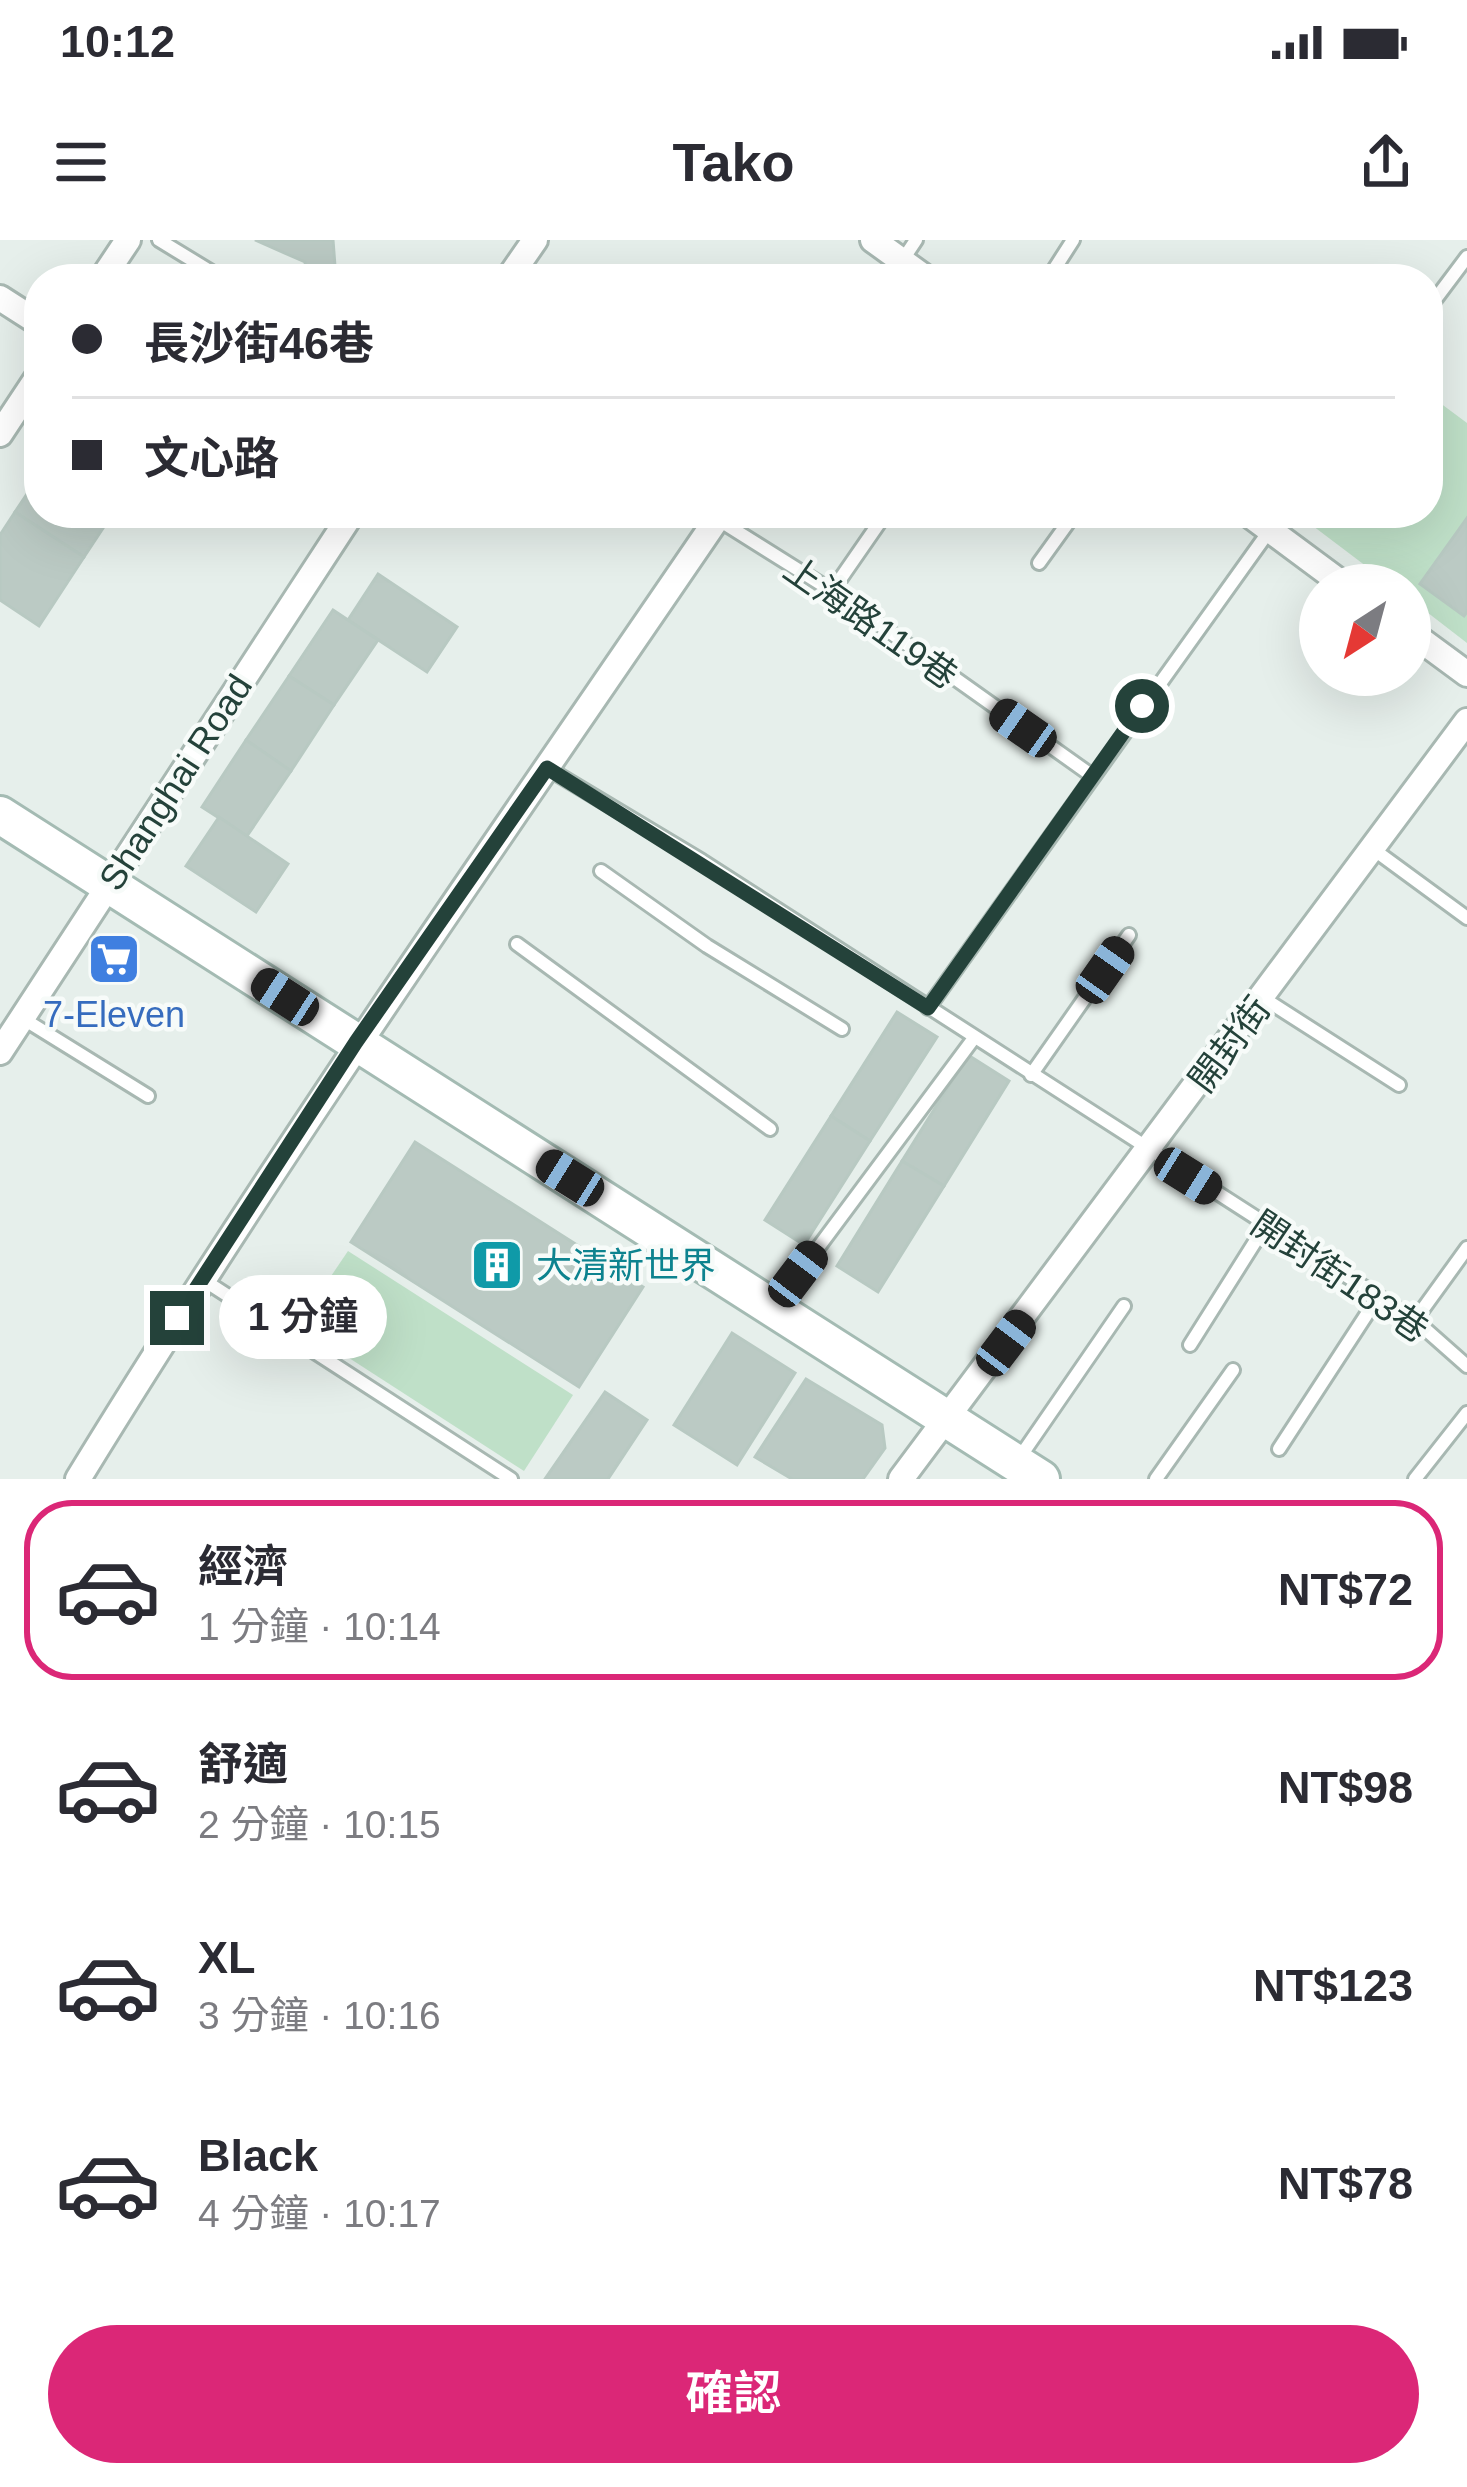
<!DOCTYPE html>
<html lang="zh-TW">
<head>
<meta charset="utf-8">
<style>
	body { margin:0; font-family:Arial,"Noto Sans TC",sans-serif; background:#f2f2f3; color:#2b2b33; height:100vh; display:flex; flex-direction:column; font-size:45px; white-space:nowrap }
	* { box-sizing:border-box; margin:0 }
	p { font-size:39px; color:#7c7c81 }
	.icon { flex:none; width:66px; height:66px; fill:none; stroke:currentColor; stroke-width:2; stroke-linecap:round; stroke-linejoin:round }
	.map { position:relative; height:1239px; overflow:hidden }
	.drawer { display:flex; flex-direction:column; background:#fff; flex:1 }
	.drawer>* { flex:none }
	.guide { position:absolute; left:24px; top:24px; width:1419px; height:264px; border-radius:48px; box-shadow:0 12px 48px #0002; display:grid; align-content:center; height:264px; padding:0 48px; background:#fff }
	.needle { width:78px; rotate:216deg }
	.controls { position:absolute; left:1299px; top:324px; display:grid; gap:24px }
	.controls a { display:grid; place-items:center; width:132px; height:132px; border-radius:50%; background:#fff; box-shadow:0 12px 48px #0002; font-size:60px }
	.end { position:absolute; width:54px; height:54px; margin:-27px; border:15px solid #24423a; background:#fff; box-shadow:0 0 0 6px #fff }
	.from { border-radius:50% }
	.bubble { position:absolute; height:84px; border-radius:42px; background:#fff; box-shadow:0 12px 48px #0002; font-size:39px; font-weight:600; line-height:84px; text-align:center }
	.car { position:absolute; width:36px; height:72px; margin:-36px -18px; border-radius:15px; box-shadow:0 0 9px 3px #0007; background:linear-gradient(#222 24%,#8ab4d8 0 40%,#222 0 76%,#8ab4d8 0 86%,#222 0) }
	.guide b { display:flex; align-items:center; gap:42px; height:114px; font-size:45px }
	.guide b+b { border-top:3px solid #e1e1e2 }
	.guide i { width:30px; height:30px; background:#2b2b33 }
	ul { padding:21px 0 0; list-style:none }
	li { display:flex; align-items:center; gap:36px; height:180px; margin:0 24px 18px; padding:0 24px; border:6px solid transparent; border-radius:48px }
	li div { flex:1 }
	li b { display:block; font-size:45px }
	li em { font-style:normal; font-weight:600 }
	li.selected { border-color:#db2777 }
	li>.icon { width:108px; height:108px; stroke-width:1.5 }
	.primary-button { display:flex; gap:24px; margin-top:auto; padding:24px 48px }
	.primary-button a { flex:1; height:138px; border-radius:72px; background:#db2777; color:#fff; font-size:48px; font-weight:600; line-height:138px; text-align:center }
	.status { display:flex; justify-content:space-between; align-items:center; height:84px; padding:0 60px; background:#fff; direction:ltr }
	.status svg { height:33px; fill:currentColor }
	header { display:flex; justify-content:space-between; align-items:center; height:156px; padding:0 48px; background:#fff; font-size:54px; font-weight:600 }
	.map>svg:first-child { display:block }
	.green { fill:#bfe0c8 }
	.building { fill:#bbcac4; stroke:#b8c9c2; stroke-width:3 }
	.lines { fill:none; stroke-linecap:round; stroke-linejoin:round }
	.lane-casing { stroke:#a8b8b2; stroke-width:18 }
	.street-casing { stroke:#a8b8b2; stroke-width:30 }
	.secondary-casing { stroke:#a4bbb3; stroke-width:42 }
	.lane { stroke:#fff; stroke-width:12 }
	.street { stroke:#fff; stroke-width:24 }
	.secondary { stroke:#fff; stroke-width:36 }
	.route { stroke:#24423a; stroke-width:15 }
	.labels { text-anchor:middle; stroke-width:9; stroke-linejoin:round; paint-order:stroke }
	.street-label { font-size:36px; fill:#24423a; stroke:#f7fbf9 }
	.shop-label { font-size:36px; fill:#366cbe; stroke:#f7fbf9 }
	.culture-label { font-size:36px; fill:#0d838f; stroke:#f7fbf9; text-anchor:start }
</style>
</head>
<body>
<div class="status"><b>10:12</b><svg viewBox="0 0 49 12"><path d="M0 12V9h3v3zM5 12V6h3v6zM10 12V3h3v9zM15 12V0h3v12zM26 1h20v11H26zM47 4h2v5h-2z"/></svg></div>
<header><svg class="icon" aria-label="menu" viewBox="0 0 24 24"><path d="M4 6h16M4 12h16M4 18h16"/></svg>Tako<svg class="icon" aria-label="share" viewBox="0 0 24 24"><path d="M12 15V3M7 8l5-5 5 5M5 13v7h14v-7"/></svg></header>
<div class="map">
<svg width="1467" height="1239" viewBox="0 0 1467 1239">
	<rect width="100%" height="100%" fill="#e6efeb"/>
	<g class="green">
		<polygon points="1428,154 1467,183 1467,403 1410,359 1410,345 1391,345 1313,286 1322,273 1428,273"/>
		<polygon points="348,1011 573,1155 524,1231 298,1085"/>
	</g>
	<g class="building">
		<polygon points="255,0 333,0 336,39 307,39 305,22"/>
		<polygon points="39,236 39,273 113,273 84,317 15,272"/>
		<polygon points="15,272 84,317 39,386 0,360 0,295"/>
		<polygon points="1467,278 1467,372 1464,376 1420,344"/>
		<polygon points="378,334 457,387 427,432 348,380"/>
		<polygon points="333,370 378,400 334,465 289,436"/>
		<polygon points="289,436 334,465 291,531 246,500"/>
		<polygon points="246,500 291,531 247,596 202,567"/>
		<polygon points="219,577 288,624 256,672 186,626"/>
		<polygon points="897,772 937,797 870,901 831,876"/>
		<polygon points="968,815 1009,841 944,946 902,921"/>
		<polygon points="831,876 870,901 804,1005 765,980"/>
		<polygon points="415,902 643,1047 579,1147 351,1002"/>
		<polygon points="902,921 944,946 878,1052 837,1026"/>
		<polygon points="732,1093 795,1133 737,1225 674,1185"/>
		<polygon points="806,1139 882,1185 885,1208 863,1239 792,1239 755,1217"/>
		<polygon points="605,1152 647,1180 608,1239 545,1239"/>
	</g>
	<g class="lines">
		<g class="lane-casing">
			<g id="lane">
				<polyline points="159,0 223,39"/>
				<polyline points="902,21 916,0"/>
				<polyline points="1048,39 1073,0"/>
				<polyline points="1428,69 1467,17"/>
				<polyline points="714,277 832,351 1091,535"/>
				<polyline points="1039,323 1075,273"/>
				<polyline points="832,351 886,273"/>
				<polyline points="547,528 702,621 1415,1080 1467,1126"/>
				<polyline points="1373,609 1467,678"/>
				<polyline points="601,631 707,706 842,789"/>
				<polyline points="517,704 770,889"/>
				<polyline points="1263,758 1399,845"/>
				<polyline points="928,768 1282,273"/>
				<polyline points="22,778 148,856"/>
				<polyline points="1031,835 1129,695"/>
				<polyline points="202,1039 511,1239"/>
				<polyline points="774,1067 974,798"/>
				<polyline points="1415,1080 1467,1008"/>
				<polyline points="1190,1105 1265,986"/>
				<polyline points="1279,1209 1378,1057"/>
				<polyline points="1020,1217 1124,1066"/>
				<polyline points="1156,1239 1233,1130"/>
				<polyline points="1415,1239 1467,1173"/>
			</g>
		</g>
		<g class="street-casing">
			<g id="street">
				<polyline points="873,0 927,39"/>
				<polyline points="102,39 128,0"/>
				<polyline points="508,39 535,0"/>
				<polyline points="0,58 39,83"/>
				<polyline points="0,194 39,135"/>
				<polyline points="1247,273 1344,345"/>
				<polyline points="1410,392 1467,434"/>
				<polyline points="0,812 352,273"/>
				<path d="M 78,1239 C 279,911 500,597 717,279"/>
				<polyline points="901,1239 1467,481"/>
			</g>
		</g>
		<g class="secondary-casing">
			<polyline id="secondary" points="0,575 1041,1239"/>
		</g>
		<use href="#lane" class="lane"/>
		<use href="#street" class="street"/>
		<use href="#secondary" class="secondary"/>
	</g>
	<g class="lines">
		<polyline class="route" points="177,1078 356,802 547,528 928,768 1142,466"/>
	</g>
	<defs>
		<g id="supermarket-square" transform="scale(2.7)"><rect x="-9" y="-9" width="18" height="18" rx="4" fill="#3f7fe0" stroke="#f7fbf9"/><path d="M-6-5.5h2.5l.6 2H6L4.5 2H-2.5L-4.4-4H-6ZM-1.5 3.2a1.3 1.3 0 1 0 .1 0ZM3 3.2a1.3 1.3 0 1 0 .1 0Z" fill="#fff"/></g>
		<g id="building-square" transform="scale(2.7)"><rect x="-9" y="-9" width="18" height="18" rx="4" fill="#0f9aa8" stroke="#f7fbf9"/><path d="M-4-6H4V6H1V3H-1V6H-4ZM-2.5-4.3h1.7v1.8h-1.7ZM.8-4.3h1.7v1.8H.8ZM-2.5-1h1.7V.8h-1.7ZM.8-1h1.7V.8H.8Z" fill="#fff"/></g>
	</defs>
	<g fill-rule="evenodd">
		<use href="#supermarket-square" x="114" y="719"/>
		<use href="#building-square" x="497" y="1025"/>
	</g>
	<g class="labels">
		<g class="street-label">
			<text transform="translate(871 382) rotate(35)" y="13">上海路119巷</text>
			<text transform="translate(175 542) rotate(-57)" y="13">Shanghai Road</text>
			<text transform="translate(1229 804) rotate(-53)" y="13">開封街</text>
			<text transform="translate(1340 1036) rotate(34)" y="13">開封街183巷</text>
		</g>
		<g class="shop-label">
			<text x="114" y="787">7-Eleven</text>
		</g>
		<g class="culture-label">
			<text x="536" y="1038">大清新世界</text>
		</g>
	</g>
</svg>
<div class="controls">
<a><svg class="needle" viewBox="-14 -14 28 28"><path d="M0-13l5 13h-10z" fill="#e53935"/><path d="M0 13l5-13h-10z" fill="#7c7c81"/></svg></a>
</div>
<i class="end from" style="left:1142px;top:466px"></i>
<i class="end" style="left:177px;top:1078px"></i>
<div class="bubble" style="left:219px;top:1035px;width:168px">1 分鐘</div>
<i class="car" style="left:1023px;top:488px;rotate:305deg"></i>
<i class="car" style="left:1105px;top:730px;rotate:35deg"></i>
<i class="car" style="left:285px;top:757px;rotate:303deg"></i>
<i class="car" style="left:1188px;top:936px;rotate:122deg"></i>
<i class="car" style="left:570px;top:938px;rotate:302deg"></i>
<i class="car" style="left:798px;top:1034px;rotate:37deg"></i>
<i class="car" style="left:1006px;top:1103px;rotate:37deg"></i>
<div class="guide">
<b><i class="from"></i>長沙街46巷</b>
<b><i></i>文心路</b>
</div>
</div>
<section class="drawer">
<ul>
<li class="selected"><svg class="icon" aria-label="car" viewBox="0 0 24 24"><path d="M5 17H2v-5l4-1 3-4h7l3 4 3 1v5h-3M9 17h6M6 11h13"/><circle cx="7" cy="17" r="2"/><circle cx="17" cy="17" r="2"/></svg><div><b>經濟</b><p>1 分鐘 · 10:14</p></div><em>NT$72</em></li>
<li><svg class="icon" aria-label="car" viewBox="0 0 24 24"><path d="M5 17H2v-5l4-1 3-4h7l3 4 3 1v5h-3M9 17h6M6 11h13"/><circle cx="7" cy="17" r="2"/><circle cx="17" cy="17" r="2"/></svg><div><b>舒適</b><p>2 分鐘 · 10:15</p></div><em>NT$98</em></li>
<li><svg class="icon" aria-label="car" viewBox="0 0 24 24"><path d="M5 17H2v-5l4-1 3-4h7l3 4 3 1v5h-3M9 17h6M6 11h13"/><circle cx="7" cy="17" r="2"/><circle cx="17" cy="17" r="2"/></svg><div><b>XL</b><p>3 分鐘 · 10:16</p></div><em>NT$123</em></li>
<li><svg class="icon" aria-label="car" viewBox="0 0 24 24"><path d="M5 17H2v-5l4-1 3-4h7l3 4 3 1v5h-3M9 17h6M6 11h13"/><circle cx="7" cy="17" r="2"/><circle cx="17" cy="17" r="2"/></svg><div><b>Black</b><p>4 分鐘 · 10:17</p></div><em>NT$78</em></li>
</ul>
<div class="primary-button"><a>確認</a></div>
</section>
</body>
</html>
